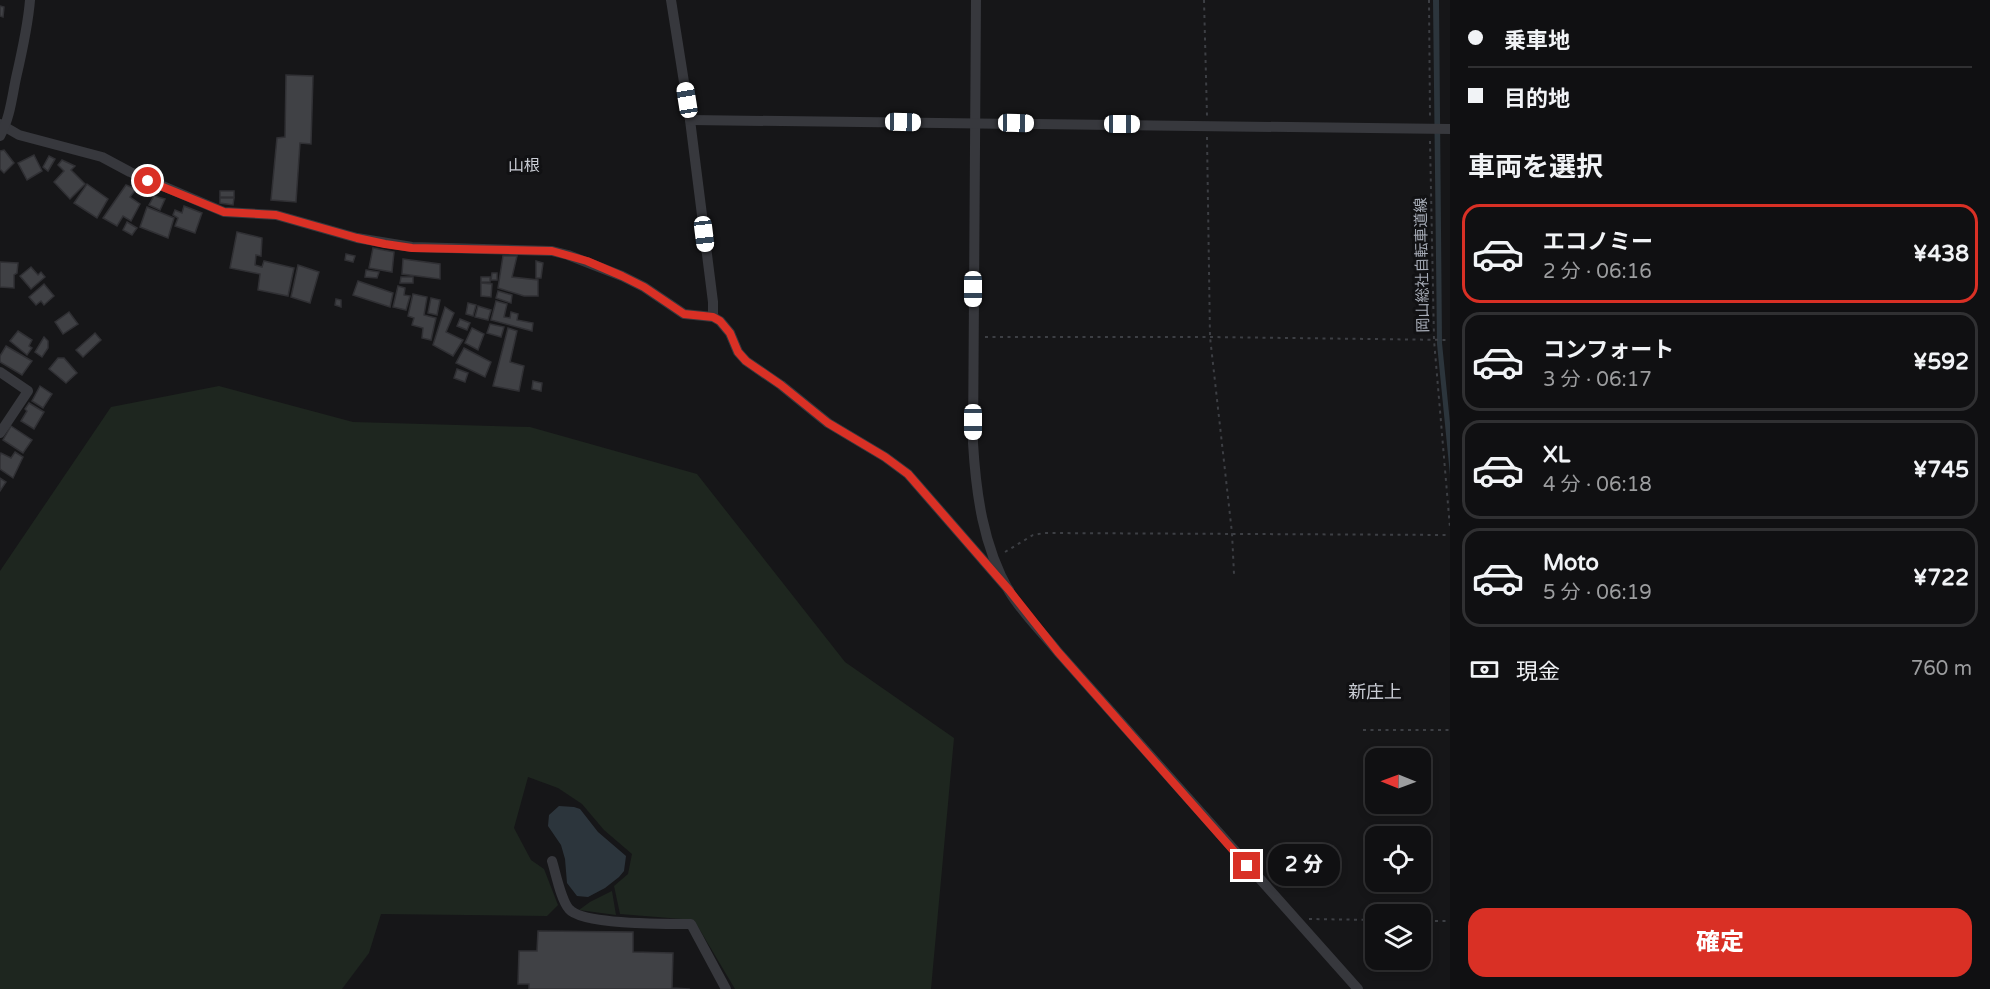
<!DOCTYPE html>
<html lang="ja">
<head>
<meta charset="utf-8">
<style>
	body { margin:0; font-family:"Varela Round","Noto Sans JP",sans-serif; background:#19191b; color:#f1f3f6; height:100vh; display:flex; flex-direction:column; font-size:22px; white-space:nowrap }
	* { box-sizing:border-box; margin:0 }
	p { font-size:20px; color:#9c9d9f }
	.icon { flex:none; width:33px; height:33px; fill:none; stroke:currentColor; stroke-width:2; stroke-linecap:round; stroke-linejoin:round }
	.map { position:relative; flex:1; overflow:hidden }
	.sheet { display:flex; flex-direction:column; background:#101012; width:540px }
	.sheet>* { flex:none }
	.banner { display:grid; align-content:center; height:132px; padding:0 18px; background:#101012 }
	.needle { width:39px; rotate:271deg }
	.buttons { position:absolute; left:1365px; top:748px; display:grid; gap:12px }
	.buttons a { display:grid; place-items:center; width:66px; height:66px; border-radius:12px; background:#101012; box-shadow:0 3px 9px #0003,0 0 0 2px #303032; font-size:30px }
	.end { position:absolute; width:27px; height:27px; margin:-14px; border:8px solid #d93025; background:#fff; box-shadow:0 0 0 3px #fff }
	.from { border-radius:50% }
	.bubble { position:absolute; height:42px; border-radius:18px; background:#101012; box-shadow:0 3px 9px #0003,0 0 0 2px #303032; font-size:20px; font-weight:800; line-height:42px; text-align:center }
	.car { position:absolute; width:18px; height:36px; margin:-18px -9px; border-radius:8px; box-shadow:0 0 4px 2px #0007; background:linear-gradient(#fff 24%,#345 0 40%,#fff 0 76%,#345 0 86%,#fff 0) }
	.banner b { display:flex; align-items:center; gap:21px; height:57px; font-size:22px }
	.banner b+b { border-top:2px solid #303032 }
	.banner i { width:15px; height:15px; background:#f1f3f6 }
	ul { padding:0; list-style:none }
	li { display:flex; align-items:center; gap:18px; height:99px; margin:0 12px 9px; padding:0 6px; border:3px solid #303032; border-radius:18px }
	li div { flex:1 }
	li b { display:block; font-size:22px }
	li em { font-style:normal; font-weight:800 }
	li.selected { border-color:#d93025 }
	li>.icon { width:54px; height:54px; stroke-width:1.5 }
	h2 { padding:0 18px; font-size:27px; line-height:72px }
	.pay { display:flex; align-items:center; gap:15px; height:66px; padding:0 18px; font-size:22px }
	.pay p { margin-inline-start:auto }
	.primary-button { display:flex; gap:12px; margin-top:auto; padding:12px 18px }
	.primary-button a { flex:1; height:69px; border-radius:18px; background:#d93025; color:#fff; font-size:24px; font-weight:800; line-height:69px; text-align:center }
	main { display:flex; flex:1; min-height:0 }
	.map>svg:first-child { display:block }
	.green { fill:#1e261f }
	.water { fill:#2c353c }
	.building { fill:#404145; stroke:#303034; stroke-width:1.5 }
	.lines { fill:none; stroke-linecap:round; stroke-linejoin:round }
	.path { stroke:#3d3f44; stroke-width:2; stroke-dasharray:3 4.5; stroke-linecap:butt }
	.minor { stroke:#37383d; stroke-width:10 }
	.route { stroke:#d93025; stroke-width:8 }
	.labels { text-anchor:middle; stroke-width:6; stroke-linejoin:round; paint-order:stroke }
	.street-label { font-size:15px; fill:#a8adb8; stroke:#111113 }
	.neighbourhood-label { font-size:16px; fill:#c9ccd4; stroke:#111113 }
	.quarter-label { font-size:18px; fill:#c9ccd4; stroke:#111113 }
</style>
</head>
<body>
<main>
<div class="map">
<svg width="1450" height="989" viewBox="0 0 1450 989">
	<rect width="100%" height="100%" fill="#161618"/>
	<g class="green">
		<polygon points="219,386 353,422 530,427 697,474 845,662 954,738 931,989 735,989 694,920 620,914 614,886 628,874 632,854 604,830 582,804 558,788 528,777 514,828 531,860 544,869 558,905 547,916 381,914 369,953 342,989 0,989 0,571 111,407"/>
		<polygon points="612,891 616,915 579,910 590,902"/>
	</g>
	<g class="water">
		<polygon points="1433,0 1439,0 1442,343 1450,423 1450,475 1437,344"/>
		<polygon points="559,806 574,807 580,809 598,832 626,856 624,871 619,877 605,888 588,897 577,896 567,883 565,859 561,845 548,826 549,815"/>
	</g>
	<g class="building">
		<polygon points="0,6 4,7 3,17 0,16"/>
		<polygon points="286,75 313,76 311,144 300,143 296,202 271,200 277,138 285,137"/>
		<polygon points="4,150 14,163 4,173 0,169 0,151"/>
		<polygon points="34,155 42,171 27,180 18,163"/>
		<polygon points="49,156 55,159 48,171 43,167"/>
		<polygon points="62,160 75,166 71,170 85,184 70,199 54,182 64,171 58,165"/>
		<polygon points="87,184 108,199 97,218 74,203"/>
		<polygon points="126,185 136,189 130,197 140,204 131,221 123,216 117,226 103,218"/>
		<rect x="220" y="191" width="14" height="6"/>
		<polygon points="154,196 165,199 160,210 149,205"/>
		<polygon points="220,198 234,198 233,205 220,203"/>
		<polygon points="184,206 202,213 195,233 175,226 178,218 173,215 175,210 182,213"/>
		<polygon points="147,207 174,218 168,238 140,227"/>
		<polygon points="127,222 137,228 132,235 123,230"/>
		<polygon points="237,232 262,238 261,256 256,255 255,265 262,267 264,261 294,268 288,296 258,290 260,274 230,268"/>
		<polygon points="373,248 394,252 392,272 369,268"/>
		<polygon points="346,254 355,256 353,262 345,260"/>
		<polygon points="503,256 517,256 512,277 538,280 538,296 524,296 498,288"/>
		<polygon points="403,259 440,264 440,279 402,274"/>
		<polygon points="536,261 543,263 541,278 536,278"/>
		<polygon points="0,262 18,263 17,273 14,275 14,288 0,287"/>
		<polygon points="298,265 319,272 310,303 291,297"/>
		<polygon points="31,267 38,275 41,272 45,277 31,289 20,276"/>
		<polygon points="366,270 379,272 377,278 365,277"/>
		<polygon points="492,273 497,273 497,280 491,280"/>
		<polygon points="401,277 413,277 413,283 400,283"/>
		<rect x="481" y="277" width="9" height="5"/>
		<polygon points="358,281 393,293 390,307 353,295"/>
		<polygon points="481,283 492,284 491,297 481,296"/>
		<polygon points="44,284 54,296 44,305 41,301 36,305 29,297"/>
		<polygon points="398,286 405,288 404,295 410,296 406,310 393,307"/>
		<polygon points="498,291 512,295 511,303 496,298"/>
		<polygon points="413,294 427,297 424,315 436,318 431,340 422,338 423,328 412,325 414,318 408,316"/>
		<polygon points="431,298 440,300 437,315 428,313"/>
		<polygon points="336,299 341,300 341,307 335,305"/>
		<polygon points="496,301 507,304 504,317 510,318 511,312 518,314 517,320 533,323 532,331 491,320"/>
		<polygon points="468,303 476,305 473,316 466,314"/>
		<polygon points="478,306 491,310 488,320 475,317"/>
		<polygon points="445,307 454,313 446,332 463,340 453,356 433,345"/>
		<polygon points="69,312 78,324 63,334 55,322"/>
		<polygon points="460,319 470,323 467,330 457,326"/>
		<polygon points="490,324 504,327 501,337 487,333"/>
		<polygon points="472,328 484,334 478,350 465,343"/>
		<polygon points="508,328 517,331 510,362 524,366 519,391 493,386"/>
		<polygon points="18,331 32,340 29,346 32,348 27,355 10,341"/>
		<polygon points="95,333 101,340 83,357 76,350"/>
		<polygon points="44,337 48,341 48,348 42,357 35,352"/>
		<polygon points="6,346 32,361 22,375 0,362 0,356"/>
		<polygon points="464,348 491,362 485,377 456,363"/>
		<polygon points="58,358 64,358 77,373 66,383 49,369"/>
		<polygon points="457,369 468,373 465,382 454,378"/>
		<polygon points="533,381 542,383 541,391 532,389"/>
		<polygon points="40,386 52,394 43,408 32,401"/>
		<polygon points="29,403 44,412 34,429 21,421 27,411 25,409"/>
		<polygon points="11,426 32,440 23,453 3,440"/>
		<polygon points="15,452 23,457 13,478 0,469 0,456 1,453 11,458"/>
		<polygon points="0,478 6,482 0,491"/>
		<polygon points="538,931 633,932 633,952 673,953 672,988 690,989 529,989 529,984 518,984 519,951 537,951"/>
	</g>
	<g class="lines">
		<g class="path">
			<polyline points="1204,0 1207,116"/>
			<polyline points="1429,0 1430,117"/>
			<polyline points="1207,137 1210,337 1232,533 1234,574"/>
			<polyline points="1430,141 1434,340 1450,528"/>
			<polyline points="985,337 1210,337 1450,340"/>
			<polyline points="1005,552 1033,535 1044,533 1450,535"/>
			<polyline points="1363,730 1450,730"/>
			<polyline points="1309,919 1376,920"/>
			<polyline points="1420,921 1450,921"/>
		</g>
		<g class="minor">
			<polyline points="671,0 690,120 713,302 713,317"/>
			<path d="M 976,0 L 973,443 C 976,493 983,546 1009,591 C 1022,613 1042,632 1058,652 L 1358,989"/>
			<polyline points="690,120 1450,129"/>
			<polyline points="0,124 19,135 102,157 130,172 224,212 276,215 357,238 412,247 552,251 568,255 622,276 644,287 684,314 713,317 720,321 730,333 738,352 746,361 781,385 828,423 885,457 908,474 1009,590"/>
			<path d="M 0,136 C 10,118 12,97 16,78 C 22,52 28,26 30,0"/>
			<polyline points="0,372 28,391 0,433"/>
			<path d="M 552,861 C 556,874 561,900 569,909 C 582,925 668,924 691,924 L 726,989"/>
		</g>
	</g>
	<g class="lines">
		<polyline class="route" points="148,181 224,212 276,215 357,238 385,244 412,248 552,251 587,261 622,276 644,287 684,314 713,317 720,321 730,333 738,352 746,361 781,385 828,423 885,457 908,474 1009,590 1058,652 1247,866"/>
	</g>
	<g class="labels">
		<g class="street-label">
			<text transform="translate(1422 265) rotate(-91)" y="5">岡山総社自転車道線</text>
		</g>
		<g class="neighbourhood-label">
			<text x="524" y="171">山根</text>
		</g>
		<g class="quarter-label">
			<text x="1375" y="698">新庄上</text>
		</g>
	</g>
</svg>
<div class="buttons">
<a><svg class="needle" viewBox="-14 -14 28 28"><path d="M0-13l5 13h-10z" fill="#e53935"/><path d="M0 13l5-13h-10z" fill="#9c9d9f"/></svg></a>
<a><svg class="icon" aria-label="locate" viewBox="0 0 24 24"><circle cx="12" cy="12" r="6"/><path d="M12 2v4M12 18v4M2 12h4M18 12h4"/></svg></a>
<a><svg class="icon" aria-label="layers" viewBox="0 0 24 24"><path d="M12 4l9 5-9 5-9-5zM3 14l9 5 9-5"/></svg></a>
</div>
<i class="end from" style="left:148px;top:181px"></i>
<i class="end" style="left:1247px;top:866px"></i>
<div class="bubble" style="left:1268px;top:844px;width:72px">2 分</div>
<i class="car" style="left:687px;top:100px;rotate:351deg"></i>
<i class="car" style="left:903px;top:122px;rotate:91deg"></i>
<i class="car" style="left:1016px;top:123px;rotate:91deg"></i>
<i class="car" style="left:1122px;top:124px;rotate:90deg"></i>
<i class="car" style="left:704px;top:234px;rotate:173deg"></i>
<i class="car" style="left:973px;top:289px;rotate:180deg"></i>
<i class="car" style="left:973px;top:422px;rotate:180deg"></i>
</div>
<section class="sheet">
<div class="banner">
<b><i class="from"></i>乗車地</b>
<b><i></i>目的地</b>
</div>
<h2>車両を選択</h2>
<ul>
<li class="selected"><svg class="icon" aria-label="car" viewBox="0 0 24 24"><path d="M5 17H2v-5l4-1 3-4h7l3 4 3 1v5h-3M9 17h6M6 11h13"/><circle cx="7" cy="17" r="2"/><circle cx="17" cy="17" r="2"/></svg><div><b>エコノミー</b><p>2 分 · 06:16</p></div><em>¥438</em></li>
<li><svg class="icon" aria-label="car" viewBox="0 0 24 24"><path d="M5 17H2v-5l4-1 3-4h7l3 4 3 1v5h-3M9 17h6M6 11h13"/><circle cx="7" cy="17" r="2"/><circle cx="17" cy="17" r="2"/></svg><div><b>コンフォート</b><p>3 分 · 06:17</p></div><em>¥592</em></li>
<li><svg class="icon" aria-label="car" viewBox="0 0 24 24"><path d="M5 17H2v-5l4-1 3-4h7l3 4 3 1v5h-3M9 17h6M6 11h13"/><circle cx="7" cy="17" r="2"/><circle cx="17" cy="17" r="2"/></svg><div><b>XL</b><p>4 分 · 06:18</p></div><em>¥745</em></li>
<li><svg class="icon" aria-label="car" viewBox="0 0 24 24"><path d="M5 17H2v-5l4-1 3-4h7l3 4 3 1v5h-3M9 17h6M6 11h13"/><circle cx="7" cy="17" r="2"/><circle cx="17" cy="17" r="2"/></svg><div><b>Moto</b><p>5 分 · 06:19</p></div><em>¥722</em></li>
</ul>
<div class="pay"><svg class="icon" aria-label="cash" viewBox="0 0 24 24"><path d="M3 7h18v10H3z"/><circle cx="12" cy="12" r="2"/></svg>現金<p>760 m</p></div>
<div class="primary-button"><a>確定</a></div>
</section>
</main>
</body>
</html>
